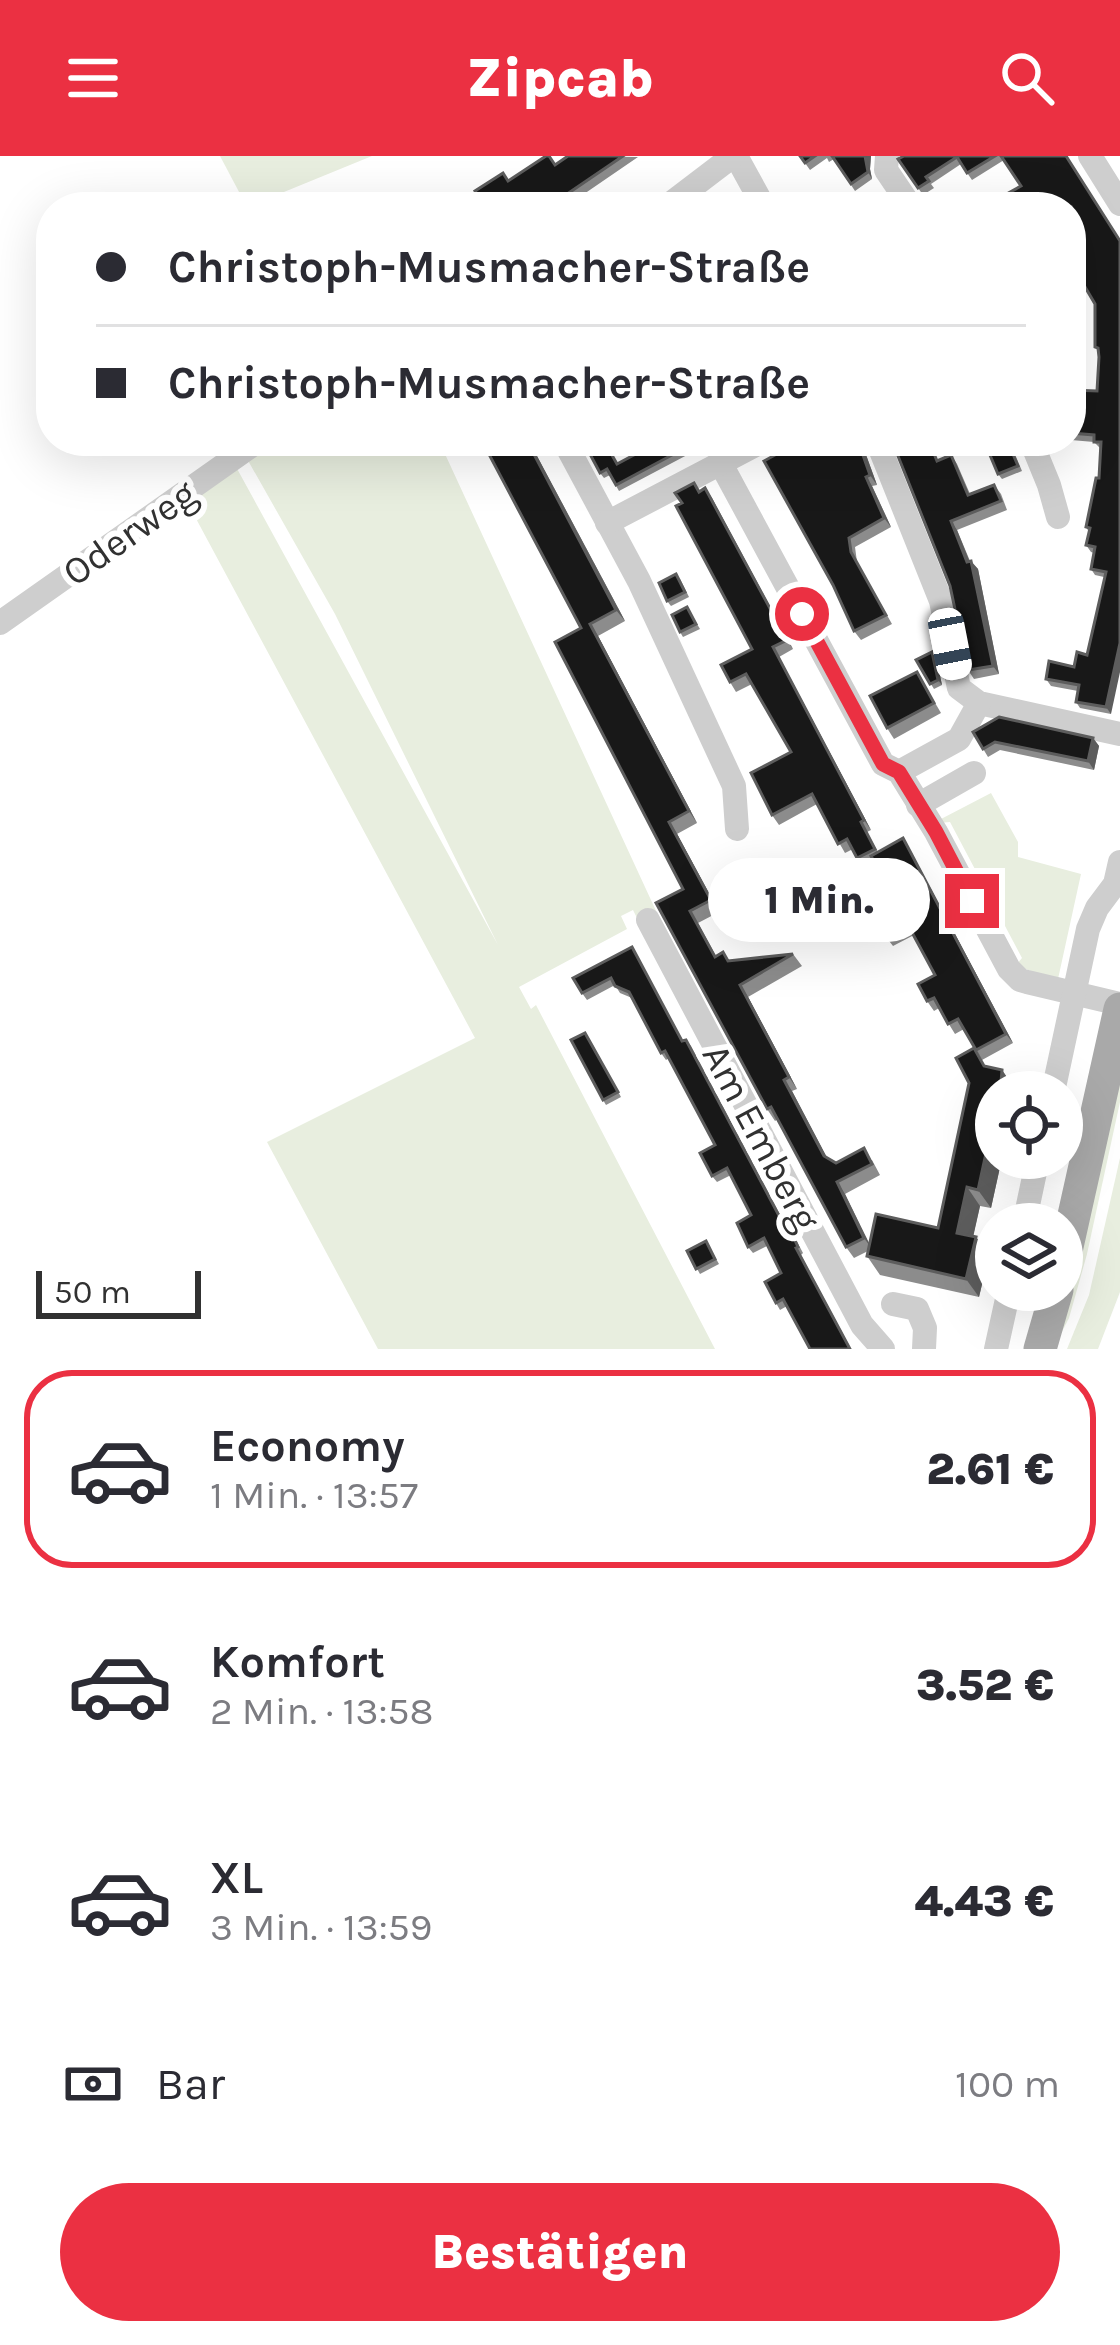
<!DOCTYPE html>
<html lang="de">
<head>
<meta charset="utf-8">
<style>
	body { margin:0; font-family:Karla,sans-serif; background:#f2f2f3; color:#2b2b33; height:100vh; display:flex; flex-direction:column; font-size:45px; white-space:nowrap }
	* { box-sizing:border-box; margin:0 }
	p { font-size:39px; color:#7c7c81 }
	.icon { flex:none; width:66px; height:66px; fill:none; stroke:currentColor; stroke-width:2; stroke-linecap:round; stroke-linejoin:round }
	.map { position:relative; height:1193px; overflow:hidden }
	.side { display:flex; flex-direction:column; background:#fff; flex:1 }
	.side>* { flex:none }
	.hud { position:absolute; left:36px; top:36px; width:1050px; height:264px; border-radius:48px; box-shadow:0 12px 48px #0002; display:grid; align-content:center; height:264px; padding:0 60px; background:#fff }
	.tools { position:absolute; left:975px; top:915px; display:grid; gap:24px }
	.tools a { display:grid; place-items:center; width:108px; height:108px; border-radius:50%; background:#fff; box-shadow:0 12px 48px #0002; font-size:60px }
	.scale { position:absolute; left:36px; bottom:30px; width:165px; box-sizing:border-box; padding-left:12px; border:6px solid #313131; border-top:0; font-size:33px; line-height:42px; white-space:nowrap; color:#313131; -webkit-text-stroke:9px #fff; paint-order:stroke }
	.end { position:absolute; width:54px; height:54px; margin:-27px; border:15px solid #eb3042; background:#fff; box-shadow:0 0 0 6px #fff }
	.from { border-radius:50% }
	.bubble { position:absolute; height:84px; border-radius:42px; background:#fff; box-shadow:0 12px 48px #0002; font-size:39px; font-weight:800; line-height:84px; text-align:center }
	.car { position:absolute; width:36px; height:72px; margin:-36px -18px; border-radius:15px; box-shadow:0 0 9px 3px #0007; background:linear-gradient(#fff 24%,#345 0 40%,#fff 0 76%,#345 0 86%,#fff 0) }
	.hud b { display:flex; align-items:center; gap:42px; height:114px; font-size:45px }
	.hud b+b { border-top:3px solid #e1e1e2 }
	.hud i { width:30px; height:30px; background:#2b2b33 }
	ul { padding:21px 0 0; list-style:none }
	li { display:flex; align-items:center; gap:36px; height:198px; margin:0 24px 18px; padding:0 36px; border:6px solid transparent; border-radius:48px }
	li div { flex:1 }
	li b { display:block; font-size:45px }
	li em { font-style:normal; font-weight:800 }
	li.selected { border-color:#eb3042 }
	li>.icon { width:108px; height:108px; stroke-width:1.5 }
	.pay { display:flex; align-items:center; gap:30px; height:132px; padding:0 60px; font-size:45px }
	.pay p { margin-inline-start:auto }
	.action { display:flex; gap:24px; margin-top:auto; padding:24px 60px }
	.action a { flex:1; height:138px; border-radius:72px; background:#eb3042; color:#fff; font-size:48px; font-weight:800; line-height:138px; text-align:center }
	header { display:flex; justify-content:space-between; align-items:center; height:156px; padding:0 60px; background:#eb3042; color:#fff; font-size:54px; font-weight:800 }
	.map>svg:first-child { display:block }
	.green { fill:#e8eedf }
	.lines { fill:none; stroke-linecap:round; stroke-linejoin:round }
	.minor { stroke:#cecece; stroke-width:24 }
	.major { stroke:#a9a9a9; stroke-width:33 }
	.wall { fill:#8c8c8c }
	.shaded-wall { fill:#5d5d5d }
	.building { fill:#181818; stroke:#5d5d5d; stroke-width:3 }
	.route { stroke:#eb3042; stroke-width:15 }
	.labels { text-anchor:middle; stroke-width:12; stroke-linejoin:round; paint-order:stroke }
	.street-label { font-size:39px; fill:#313131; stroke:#fff }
</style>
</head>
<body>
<header><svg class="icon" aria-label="menu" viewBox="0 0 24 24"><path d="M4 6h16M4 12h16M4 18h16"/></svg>Zipcab<svg class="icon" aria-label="search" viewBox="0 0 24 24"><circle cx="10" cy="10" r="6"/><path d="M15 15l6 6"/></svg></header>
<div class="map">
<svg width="1120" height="1193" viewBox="0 0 1120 1193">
	<rect width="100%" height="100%" fill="#fff"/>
	<g class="green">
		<polygon points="220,0 372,0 247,51"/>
		<polygon points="267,285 439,285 657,757 639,766 633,754 621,760 627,773 519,831 531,853 536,849 715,1193 378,1193 267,986 475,882 186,344 235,309 498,789 335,458 246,301"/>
		<polygon points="991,637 1018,686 1018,701 1081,718 1058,823 1048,822 1016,809 1022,802 950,666 939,667 941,663"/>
		<polygon points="1120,908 1120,946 1087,1098 1069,1162 1053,1193"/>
		<polygon points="1120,1002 1120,1136 1098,1193 1067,1193 1089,1139"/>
	</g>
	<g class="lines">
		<g class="minor">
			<polyline points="736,0 764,51"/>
			<polyline points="887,0 886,14 911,51"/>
			<polyline points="1090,0 1120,48"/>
			<polyline points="666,51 733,0"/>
			<polyline points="564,285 639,425 734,630 737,673"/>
			<polyline points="720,285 721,308 883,608 899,616 936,676 1009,813 1020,824 1027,826 1120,848"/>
			<polyline points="877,285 941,445 959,532 979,547 1120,578"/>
			<polyline points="1031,285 1049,329 1058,361"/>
			<polyline points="607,367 763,285"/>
			<polyline points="0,467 258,285"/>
			<polyline points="899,616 959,583 979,547"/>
			<polyline points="918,649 974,617"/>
			<polyline points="648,764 862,1169 883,1193"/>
			<polyline points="1053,936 1088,773 1097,752 1115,728 1120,706"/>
			<polyline points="1024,1068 1038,1002"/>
			<polyline points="893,1148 917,1153 925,1172 924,1193"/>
			<polyline points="996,1193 1009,1134"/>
		</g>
		<g class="major">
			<polyline points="1062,1113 1120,853"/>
			<polyline points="1040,1193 1057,1134"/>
		</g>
	</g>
	<g class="wall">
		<polygon points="568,0 638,1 565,51 486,51 508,25 555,9"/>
		<polygon points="800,0 871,0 870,13 872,23 855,35 834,3 829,6 827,2 810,14"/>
		<polygon points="904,0 1067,0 1120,84 1111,558 1080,552 1076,546 1078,535 1051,530 1046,523 1074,511 1087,499 1104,421 1095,419 1091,413 1094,397 1091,396 1086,389 1089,376 1086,371 1099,322 1101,293 1094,286 1071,284 1071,234 1097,235 1099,196 1095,191 1095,148 1083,92 1071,51 1021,30 1004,4 972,24 961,8 931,28 934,32 923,39 898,3"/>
		<polygon points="529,285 625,465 598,480 697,667 677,678 719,756 698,767 716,800 729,805 793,798 802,810 748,841 797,933 792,935 827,1002 836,1007 872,1004 880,1019 845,1038 869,1088 938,1072 987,911 1002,914 1015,933 1015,936 996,936 996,1002 1002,1002 991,1052 980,1050 973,1080 976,1081 989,1099 979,1141 880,1119 867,1100 868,1095 854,1102 846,1091 778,963 775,965 767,953 656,747 683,733 581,472"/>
		<polygon points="682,285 689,298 619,335 610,319 604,322 600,317 617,307"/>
		<polygon points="861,285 877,329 872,330 891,371 855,391 857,406 892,468 861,484 854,475 795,288 802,297"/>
		<polygon points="1014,296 1022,315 1002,323 998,318"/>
		<polygon points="951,299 957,308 970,338 994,329 1001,338 1007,354 957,374 970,405 978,413 999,518 974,523 968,514 950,430 939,304"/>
		<polygon points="705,332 793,493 779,501 871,674 867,676 878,696 909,692 1013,887 982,904 964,873 955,878 939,852 934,855 927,845 935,819 914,779 893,790 886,781 896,746 875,706 864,712 853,693 845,697 817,648 779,669 772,659 791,596 752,528 736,536 730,526 752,493 682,347"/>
		<polygon points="680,423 689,441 671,450 667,445"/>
		<polygon points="687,451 700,473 683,481 680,476"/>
		<polygon points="936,501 942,529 934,533 916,504"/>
		<polygon points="917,516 941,557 894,583 887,572"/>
		<polygon points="973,576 1093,582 1099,590 1094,614 1000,594 988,601"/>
		<polygon points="773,708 785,730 765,741 761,736"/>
		<polygon points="632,791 683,885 686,884 691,890 786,1070 788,1069 792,1076 803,1097 801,1099 851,1193 810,1193 787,1150 780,1154 776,1147 781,1117 767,1090 753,1097 748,1091 751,1059 731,1019 717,1026 712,1020 715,989 669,902 666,904 661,897 632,842 620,837 615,829 587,844 582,837"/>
		<polygon points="589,882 621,941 606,949 603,944"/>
		<polygon points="706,1085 719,1108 700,1118 687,1095"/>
	</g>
	<g class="shaded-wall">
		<polygon points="865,0 871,0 870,13 872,23 868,16"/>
		<polygon points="527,285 529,285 625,465 616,454"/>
		<polygon points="858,285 861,285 877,329 870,319"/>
		<polygon points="866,321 872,330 891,371 884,362"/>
		<polygon points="705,332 712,342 793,493 787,484"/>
		<polygon points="951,365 957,374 973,414 971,405 978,413 999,518 993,510 967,406"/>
		<polygon points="590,468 598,480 697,667 689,655"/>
		<polygon points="1120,487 1120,516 1111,558 1106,551"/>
		<polygon points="773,491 779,501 871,674 864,664"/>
		<polygon points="932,496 936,501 942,529 938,524"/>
		<polygon points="1093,582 1099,590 1094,614 1088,605"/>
		<polygon points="669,666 677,678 719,756 711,744"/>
		<polygon points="903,682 909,692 1013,887 1006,878"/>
		<polygon points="740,829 748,841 797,933 789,921"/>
		<polygon points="1002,914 1015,933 1015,936 999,936"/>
		<polygon points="784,924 792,935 832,1011 824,1000"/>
		<polygon points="996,951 996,1002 1002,1002 991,1052 978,1034"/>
		<polygon points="837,1026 845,1038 872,1093 864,1082"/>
		<polygon points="967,1031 980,1050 970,1095 957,1077"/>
		<polygon points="976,1081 989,1099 979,1141 966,1123"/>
	</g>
	<g class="building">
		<polygon points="546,0 549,0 555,9 568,0 623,0 548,51 540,51 536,45 527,51 486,51 475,35 503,17 508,25"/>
		<polygon points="800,0 815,0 805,7"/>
		<polygon points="832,0 865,0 868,16 851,28"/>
		<polygon points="904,0 995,0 967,17 957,1 926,21 929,25 918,32 898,3"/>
		<polygon points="1001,0 1066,0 1120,85 1120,487 1106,551 1076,546 1079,529 1046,523 1049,505 1074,511 1077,496 1087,499 1106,416 1091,413 1095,391 1086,389 1090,372 1086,371 1096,322 1099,322 1101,286 1094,286 1094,279 1071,277 1071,234 1097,235 1099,201 1098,192 1095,191 1095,148 1071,107 1071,100 1083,92 1071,74 1071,51 1005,51 1005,39 1021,30"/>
		<polygon points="431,39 437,51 420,51 417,46"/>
		<polygon points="692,39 698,51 674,51"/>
		<polygon points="482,285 527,285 616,454 590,468 689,655 669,666 711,744 690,755 715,801 723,796 728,805 793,798 740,829 789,921 784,924 824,1000 836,1007 864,992 872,1008 837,1026 864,1082 846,1091 771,951 767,953 656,747 683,733 555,486 581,472"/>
		<polygon points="583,285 604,285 617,308 660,285 681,285 685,292 616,329 607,313 600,317"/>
		<polygon points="825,285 858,285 870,319 866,321 884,362 849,382 851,396 886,459 854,475 833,429 764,305 795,288 801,298"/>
		<polygon points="892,285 929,285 937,305 951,299 968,339 994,329 1001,345 951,365 967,406 971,405 993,510 968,514 950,430"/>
		<polygon points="1010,291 1018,310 998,318 990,299"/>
		<polygon points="694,327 699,336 705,332 787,484 773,491 864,664 861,666 875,693 857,702 847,683 838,688 812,638 772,659 751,617 791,596 746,518 730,526 721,509 752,493 676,350 682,347 675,337"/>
		<polygon points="676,418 685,436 667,445 659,427"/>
		<polygon points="687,451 696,468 680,476 672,459"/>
		<polygon points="932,496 938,524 930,528 916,504"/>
		<polygon points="917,516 934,547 887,572 870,540"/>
		<polygon points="999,561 1093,582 1088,605 995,586 983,593 973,576"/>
		<polygon points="903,682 1006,878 976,894 958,863 948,868 934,842 927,845 918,828 935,819 908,769 886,781 874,758 896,746 871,700"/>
		<polygon points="773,708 782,725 761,736 753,719"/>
		<polygon points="632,791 682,885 686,884 785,1071 788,1069 798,1091 796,1092 850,1193 810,1193 783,1143 776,1147 765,1126 781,1117 764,1082 748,1091 737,1067 751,1059 727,1012 712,1020 700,997 715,989 665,895 661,897 629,836 615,830 611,822 582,837 573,822"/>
		<polygon points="585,877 618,936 603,944 571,884"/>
		<polygon points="974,892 984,910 1002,914 1001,926 999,936 996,936 996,951 978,1034 967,1031 957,1077 976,1081 966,1123 867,1100 876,1058 938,1072 969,927 956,902"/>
		<polygon points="706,1085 715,1103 696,1113 687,1095"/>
	</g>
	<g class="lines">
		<polyline class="route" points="802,458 883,608 899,616 936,676 972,745"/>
	</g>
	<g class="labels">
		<g class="street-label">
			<text transform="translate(129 376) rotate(-35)" y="14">Oderweg</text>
			<text transform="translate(762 981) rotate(62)" y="14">Am Emberg</text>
		</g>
	</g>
</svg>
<div class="tools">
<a><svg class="icon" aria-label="locate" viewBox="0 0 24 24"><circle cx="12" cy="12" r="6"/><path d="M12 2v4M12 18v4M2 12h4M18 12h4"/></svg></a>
<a><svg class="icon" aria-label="layers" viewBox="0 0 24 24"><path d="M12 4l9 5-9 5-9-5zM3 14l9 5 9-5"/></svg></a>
</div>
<div class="scale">50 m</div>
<i class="end from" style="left:802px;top:458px"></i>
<i class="end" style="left:972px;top:745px"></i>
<div class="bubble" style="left:708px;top:702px;width:222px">1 Min.</div>
<i class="car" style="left:950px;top:488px;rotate:169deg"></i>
<div class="hud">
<b><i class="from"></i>Christoph-Musmacher-Straße</b>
<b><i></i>Christoph-Musmacher-Straße</b>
</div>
</div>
<section class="side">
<ul>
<li class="selected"><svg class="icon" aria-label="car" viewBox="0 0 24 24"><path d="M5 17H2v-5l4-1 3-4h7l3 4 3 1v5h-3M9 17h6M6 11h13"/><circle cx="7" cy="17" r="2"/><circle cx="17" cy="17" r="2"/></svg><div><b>Economy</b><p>1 Min. · 13:57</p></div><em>2.61 €</em></li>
<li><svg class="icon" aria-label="car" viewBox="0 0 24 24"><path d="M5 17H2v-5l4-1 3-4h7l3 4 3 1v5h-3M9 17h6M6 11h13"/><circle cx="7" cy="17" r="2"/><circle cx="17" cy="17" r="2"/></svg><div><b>Komfort</b><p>2 Min. · 13:58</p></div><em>3.52 €</em></li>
<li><svg class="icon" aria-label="car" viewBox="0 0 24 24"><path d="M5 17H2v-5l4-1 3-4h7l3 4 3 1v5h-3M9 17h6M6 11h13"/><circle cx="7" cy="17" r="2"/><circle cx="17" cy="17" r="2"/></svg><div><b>XL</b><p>3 Min. · 13:59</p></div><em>4.43 €</em></li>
</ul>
<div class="pay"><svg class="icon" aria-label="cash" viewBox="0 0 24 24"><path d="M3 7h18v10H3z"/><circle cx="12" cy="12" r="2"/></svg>Bar<p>100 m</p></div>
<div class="action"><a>Bestätigen</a></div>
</section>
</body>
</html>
